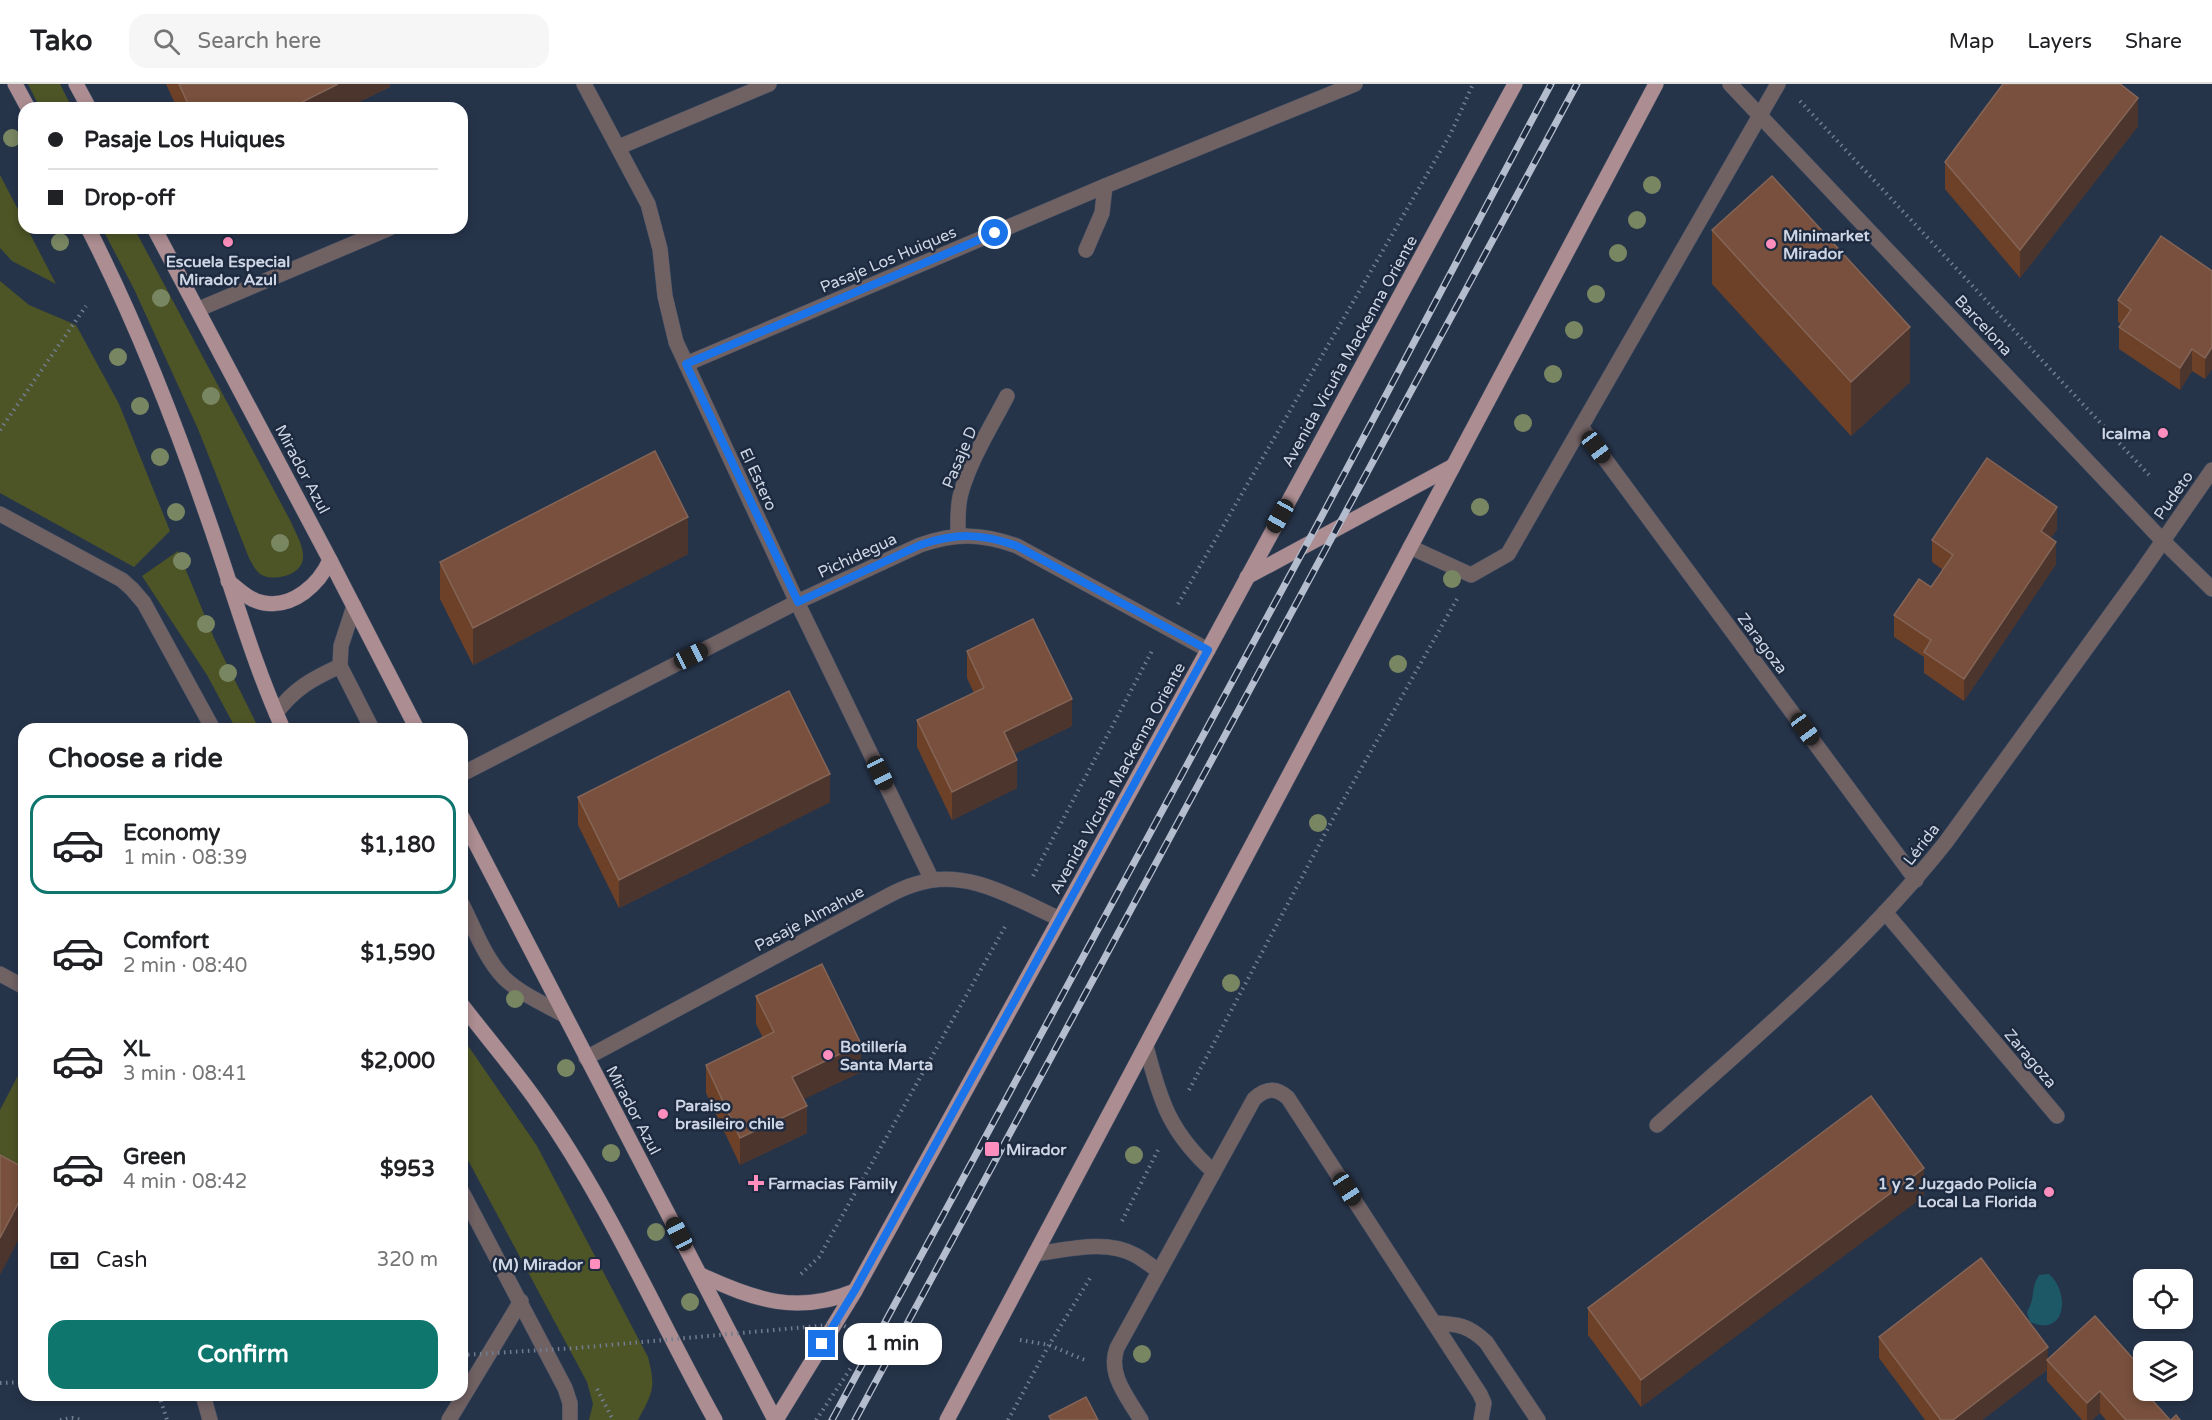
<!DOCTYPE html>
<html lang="en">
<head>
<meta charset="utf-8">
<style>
	body { margin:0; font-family:"Varela Round",sans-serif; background:#f6f6f6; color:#202124; height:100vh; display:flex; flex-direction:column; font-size:22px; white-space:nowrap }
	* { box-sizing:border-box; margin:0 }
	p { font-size:20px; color:#757577 }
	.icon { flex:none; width:33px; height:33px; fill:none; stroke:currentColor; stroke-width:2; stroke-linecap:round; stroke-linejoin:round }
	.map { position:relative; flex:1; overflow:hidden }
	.sheet { position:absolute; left:18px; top:639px; width:450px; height:678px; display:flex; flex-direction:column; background:#fff; border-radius:18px; box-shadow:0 3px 9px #0003 }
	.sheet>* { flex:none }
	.guide { position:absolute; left:18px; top:18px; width:450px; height:132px; border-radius:18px; box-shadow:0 3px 9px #0003; display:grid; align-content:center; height:132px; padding:0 30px; background:#fff }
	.controls { position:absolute; left:2133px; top:1185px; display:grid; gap:12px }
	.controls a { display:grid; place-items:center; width:60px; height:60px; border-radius:12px; background:#fff; box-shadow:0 3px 9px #0003; font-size:30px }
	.end { position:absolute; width:27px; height:27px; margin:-14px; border:8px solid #1a73e8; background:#fff; box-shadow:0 0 0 3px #fff }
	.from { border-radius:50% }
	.bubble { position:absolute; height:42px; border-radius:18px; background:#fff; box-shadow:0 3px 9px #0003; font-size:20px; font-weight:700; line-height:42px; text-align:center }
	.car { position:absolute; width:18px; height:36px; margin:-18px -9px; border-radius:8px; box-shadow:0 0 4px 2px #0007; background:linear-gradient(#222 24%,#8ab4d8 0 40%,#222 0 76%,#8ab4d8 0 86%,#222 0) }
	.guide b { display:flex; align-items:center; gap:21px; height:57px; font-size:22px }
	.guide b+b { border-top:2px solid #e0e0e0 }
	.guide i { width:15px; height:15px; background:#202124 }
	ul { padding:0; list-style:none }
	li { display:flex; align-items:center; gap:18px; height:99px; margin:0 12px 9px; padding:0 18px; border:3px solid transparent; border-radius:18px }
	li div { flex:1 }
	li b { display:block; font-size:22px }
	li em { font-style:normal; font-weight:700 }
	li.on { border-color:#0f766e }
	li>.icon { width:54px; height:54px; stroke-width:1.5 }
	h2 { padding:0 30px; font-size:27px; line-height:72px }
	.pay { display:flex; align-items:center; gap:15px; height:66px; padding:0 30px; font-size:22px }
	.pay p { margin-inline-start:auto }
	.button { display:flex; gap:12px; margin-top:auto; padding:12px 30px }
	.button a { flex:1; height:69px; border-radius:18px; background:#0f766e; color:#fff; font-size:24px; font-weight:700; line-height:69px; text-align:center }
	header { display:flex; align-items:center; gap:36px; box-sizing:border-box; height:84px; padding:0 30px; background:#fff; border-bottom:2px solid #e0e0e0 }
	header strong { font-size:28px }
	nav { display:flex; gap:33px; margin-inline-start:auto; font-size:21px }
	.search { width:420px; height:54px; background:#f6f6f6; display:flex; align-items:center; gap:15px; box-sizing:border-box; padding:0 21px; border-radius:18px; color:#757577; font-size:22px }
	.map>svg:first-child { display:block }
	.green { fill:#4d5426 }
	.water { fill:#1c5866 }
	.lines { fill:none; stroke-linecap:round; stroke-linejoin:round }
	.minor-casing { stroke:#445166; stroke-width:16 }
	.major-casing { stroke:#445166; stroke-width:16 }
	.path { stroke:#727d90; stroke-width:4; stroke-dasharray:1.5 4.5; stroke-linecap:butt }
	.minor { stroke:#706163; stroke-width:15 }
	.major { stroke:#ac8d91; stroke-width:15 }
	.rail-casing { stroke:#b4bdcd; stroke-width:7 }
	.rail { stroke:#1d2a3f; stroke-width:4.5; stroke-dasharray:14; stroke-linecap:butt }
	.path-bridge { stroke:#727d90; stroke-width:4; stroke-dasharray:1.5 4.5; stroke-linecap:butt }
	.tree { fill:#798662 }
	.wall { fill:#6d4028 }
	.shaded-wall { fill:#4c352d }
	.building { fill:#78503d; stroke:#856557; stroke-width:1.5 }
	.route { stroke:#1a73e8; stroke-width:8 }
	.poi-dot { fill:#fe8ebd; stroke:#1d2a3f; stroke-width:2 }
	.labels { text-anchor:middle; stroke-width:5; stroke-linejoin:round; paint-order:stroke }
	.poi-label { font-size:16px; font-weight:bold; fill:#ced6e5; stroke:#1d2a3f; text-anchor:start }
	.street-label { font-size:16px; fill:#ced6e5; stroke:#1d2a3f }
</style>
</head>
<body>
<header>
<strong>Tako</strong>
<div class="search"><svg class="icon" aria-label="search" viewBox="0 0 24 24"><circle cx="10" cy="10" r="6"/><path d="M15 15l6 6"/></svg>Search here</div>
<nav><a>Map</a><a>Layers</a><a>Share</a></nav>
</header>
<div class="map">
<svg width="2212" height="1336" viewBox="0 0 2212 1336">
	<rect width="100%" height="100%" fill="#26344a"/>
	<g class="green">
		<polygon points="28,0 60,0 72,24 40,24"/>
		<polygon points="0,91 24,137 24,144 27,144 56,200 12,177 0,164"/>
		<path d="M 102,144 L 134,144 L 291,438 C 295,448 304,462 303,474 C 302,490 278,497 264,492 C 256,489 253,481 249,474 L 198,345 L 134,205 Z"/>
		<polygon points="0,197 29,221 76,241 119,320 170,447 134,483 0,409"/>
		<polygon points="178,467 214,554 259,645 236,645 207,591 142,492"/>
		<path d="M 462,953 L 537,1062 L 648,1273 C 656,1304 653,1308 638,1336 L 589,1336 L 593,1320 L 587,1298 L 462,1065 Z"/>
		<polygon points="24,980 24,1085 0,1072 0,1026"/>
	</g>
	<path class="water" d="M 2049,1190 C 2070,1208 2067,1254 2030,1238 L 2027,1228 C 2036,1213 2030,1205 2039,1191 Z"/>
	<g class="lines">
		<g class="minor-casing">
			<g id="minor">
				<polyline points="584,0 648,120 660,165 665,212 676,258 797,518 932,796"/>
				<polyline points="1730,0 2163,457 2212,505"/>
				<polyline points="619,63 769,0"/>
				<polyline points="1086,166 1102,129 1105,102"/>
				<polyline points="199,225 390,144"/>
				<polyline points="686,280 1105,102 1355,0"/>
				<polyline points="1582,344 1916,796"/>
				<polyline points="0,430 122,496 132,505 144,519 213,645"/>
				<path d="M 958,451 C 958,437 957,423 961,409 C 970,376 991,343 1007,312"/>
				<polyline points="1410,463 1471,491 1508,470 1778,0"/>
				<polyline points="354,522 341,562 340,582 372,645"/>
				<path d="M 276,629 C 295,604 312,595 340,582"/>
				<path d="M 462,690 L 797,518 L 920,461 C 956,449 981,449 1017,462 L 1208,566"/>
				<path d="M 462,820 C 474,844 485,874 504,894 C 521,910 544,920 564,931"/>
				<polyline points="1885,828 2057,1032"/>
				<polyline points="0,890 24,903"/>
				<path d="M 1146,962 C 1160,1017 1170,1049 1214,1088"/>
				<path d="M 586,974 L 882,815 C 893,809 904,803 916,800 C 967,783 1015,815 1060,835"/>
				<path d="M 1657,1041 C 1757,951 1862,864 1946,758 L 2140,490 L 2212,386"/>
				<polyline points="462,1108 565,1304 570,1319 570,1336"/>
				<path d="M 1035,1170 C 1067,1166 1105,1155 1135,1171 C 1143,1175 1151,1182 1159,1187"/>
				<path d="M 1434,1239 C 1458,1240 1468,1241 1486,1258 L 1538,1336"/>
				<polyline points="203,1311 210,1336"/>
				<polyline points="449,1336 521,1217"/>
				<path d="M 1141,1336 C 1128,1314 1107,1290 1117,1264 L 1254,1015 C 1266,1004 1276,1003 1288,1014 L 1480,1310 L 1484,1319 L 1481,1336"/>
			</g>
		</g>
		<g class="major-casing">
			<g id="major">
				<polyline points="15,0 28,24"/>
				<polyline points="76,0 89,24"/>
				<path d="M 88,144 C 134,234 172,330 205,426 C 231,499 251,574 283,645"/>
				<polyline points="154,144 330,476 417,645"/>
				<polyline points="1247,493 1453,382"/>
				<path d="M 228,497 C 239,506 250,517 264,519 C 294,524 319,500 330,476"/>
				<polyline points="462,733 775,1336"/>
				<path d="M 462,921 C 488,955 516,987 540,1022 C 609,1120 657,1232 715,1336"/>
				<path d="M 701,1191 C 755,1216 797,1231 855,1207"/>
				<polyline points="776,1336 855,1207 1208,566 1515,0"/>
				<polyline points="947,1336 1656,0"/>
			</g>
		</g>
		<g class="path">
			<polyline points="1800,17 2149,391"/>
			<polyline points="0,346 86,222"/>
			<polyline points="1178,520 1451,49 1473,0"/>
			<polyline points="1033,792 1153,565"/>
			<polyline points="1189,1006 1336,729 1457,515"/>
			<polyline points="1122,1137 1158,1066"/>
			<polyline points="801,1190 819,1173 1006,841"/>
			<polyline points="1020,1256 1049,1261 1087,1277"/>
			<polyline points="0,1299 24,1298"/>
			<polyline points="597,1305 613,1336"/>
			<polyline points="159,1311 167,1336"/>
			<polyline points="60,1336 72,1334 82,1336"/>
			<polyline points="816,1336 851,1284"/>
			<polyline points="1008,1336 1049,1261 1092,1191"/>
		</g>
		<use href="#minor" class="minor"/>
		<use href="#major" class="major"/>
		<g class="rail-casing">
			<g id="rail">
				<polyline points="832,1336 1316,443 1551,0"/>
				<polyline points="855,1336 1577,0"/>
			</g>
		</g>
		<use href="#rail" class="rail"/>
		<polyline class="path-bridge" points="462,1271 576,1264 840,1240 859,1249"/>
	</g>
	<g class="tree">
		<circle cx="12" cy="54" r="9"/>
		<circle cx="1652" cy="101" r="9"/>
		<circle cx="1637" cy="136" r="9"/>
		<circle cx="60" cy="158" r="9"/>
		<circle cx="1618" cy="169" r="9"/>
		<circle cx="1596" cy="210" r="9"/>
		<circle cx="161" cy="214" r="9"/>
		<circle cx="1574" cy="246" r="9"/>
		<circle cx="118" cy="273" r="9"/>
		<circle cx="1553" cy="290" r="9"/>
		<circle cx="211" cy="312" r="9"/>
		<circle cx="140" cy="322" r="9"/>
		<circle cx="1523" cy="339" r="9"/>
		<circle cx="160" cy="373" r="9"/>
		<circle cx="1480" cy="423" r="9"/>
		<circle cx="176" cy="428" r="9"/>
		<circle cx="280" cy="459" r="9"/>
		<circle cx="182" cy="477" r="9"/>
		<circle cx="1452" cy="495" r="9"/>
		<circle cx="206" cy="540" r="9"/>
		<circle cx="1398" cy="580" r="9"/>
		<circle cx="228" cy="589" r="9"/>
		<circle cx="1318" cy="739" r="9"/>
		<circle cx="1231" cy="899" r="9"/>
		<circle cx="515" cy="915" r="9"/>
		<circle cx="566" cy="984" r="9"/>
		<circle cx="611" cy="1069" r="9"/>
		<circle cx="1134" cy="1071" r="9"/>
		<circle cx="656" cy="1148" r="9"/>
		<circle cx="690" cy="1218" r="9"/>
		<circle cx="1142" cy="1270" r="9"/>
	</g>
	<g class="wall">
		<polygon points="166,0 390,0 390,3 346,24 177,24"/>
		<polygon points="2138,42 2020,194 1945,105 1945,78"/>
		<polygon points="234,144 253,144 238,151"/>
		<polygon points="1712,146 1910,298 1851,352 1712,200"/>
		<polygon points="2212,187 2212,285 2205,295 2192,287 2180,306 2119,265 2119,243 2121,240 2118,238 2118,216"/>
		<polygon points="2057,445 2051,454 2056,480 1964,617 1924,589 1924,573 1894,553 1894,531 1931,503 1943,486 1932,478 1932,456"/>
		<polygon points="688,470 473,581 440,515 440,478"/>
		<polygon points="967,567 1072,642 1014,670 1017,704 952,736 917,663 917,636 974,609 967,594"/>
		<polygon points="578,713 830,718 619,824 578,741"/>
		<polygon points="756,912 861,988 803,1015 807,1049 740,1081 706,1009 706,981 763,954 756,940"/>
		<polygon points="1924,1112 1641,1323 1588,1251 1588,1224"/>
		<polygon points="1879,1253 2048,1274 2147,1306 2147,1310 2170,1336 2106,1336 2100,1329 2092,1336 2082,1336 2047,1297 2047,1286 1982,1336 1925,1336 1879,1274"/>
	</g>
	<g class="shaded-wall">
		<polygon points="338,0 390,0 390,3 346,24 298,24 298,20"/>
		<polygon points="2138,14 2138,42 2020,194 2020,166"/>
		<polygon points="238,144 253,144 238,151"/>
		<polygon points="1910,243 1910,298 1851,352 1851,298"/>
		<polygon points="2212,263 2212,285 2205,295 2205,274"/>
		<polygon points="2192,265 2192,287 2180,306 2180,284"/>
		<polygon points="2057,423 2057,445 2041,469 2041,447"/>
		<polygon points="688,433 688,470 473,581 473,544"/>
		<polygon points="2056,458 2056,480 1964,617 1964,595"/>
		<polygon points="1072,615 1072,642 1004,675 1004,648"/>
		<polygon points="1017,676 1017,704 952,736 952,708"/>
		<polygon points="830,690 830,718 619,824 619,796"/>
		<polygon points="861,960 861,988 792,1021 792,993"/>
		<polygon points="807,1022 807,1049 740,1081 740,1054"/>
		<polygon points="1924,1084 1924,1112 1641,1323 1641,1296"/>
		<polygon points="24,1108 24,1145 0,1191 0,1154"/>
		<polygon points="2048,1263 2047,1286 1982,1336 1953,1336"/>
		<polygon points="2144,1293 2144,1306 2147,1306 2147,1312 2137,1299"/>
		<polygon points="2100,1307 2100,1329 2092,1336 2087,1336 2087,1319"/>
	</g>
	<g class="building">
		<polygon points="179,0 338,0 298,20 300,24 190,24"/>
		<polygon points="2003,0 2120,0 2138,14 2020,166 1945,78"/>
		<polygon points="1772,92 1910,243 1851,298 1712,146"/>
		<polygon points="2161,152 2212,187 2212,263 2205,274 2192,265 2180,284 2119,243 2131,226 2118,216"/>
		<polygon points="655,367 688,433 473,544 440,478"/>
		<polygon points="1987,374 2057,423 2041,447 2056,458 1964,595 1924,568 1931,556 1894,531 1919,495 1931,503 1953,471 1932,456"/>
		<polygon points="1033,535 1072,615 1004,648 1017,676 952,708 917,636 984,604 967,567"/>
		<polygon points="789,607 830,690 619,796 578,713"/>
		<polygon points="822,880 861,960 792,993 807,1022 740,1054 706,981 774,948 756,912"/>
		<polygon points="1871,1012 1924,1084 1641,1296 1588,1224"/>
		<polygon points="0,1071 24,1084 24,1108 0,1154"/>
		<polygon points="1981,1174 2048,1263 1953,1336 1941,1336 1879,1253"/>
		<polygon points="2095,1232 2144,1287 2144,1293 2137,1299 2170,1336 2126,1336 2100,1307 2087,1319 2047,1276"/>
		<polygon points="1086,1313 1098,1336 1051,1336 1049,1332"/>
		<polygon points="2176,1331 2180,1336 2171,1336"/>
	</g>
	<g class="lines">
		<path class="route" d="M 822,1260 L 855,1206 L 1208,566 L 1017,462 C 981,449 956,449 920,461 L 798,518 L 686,280 L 995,149"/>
	</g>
	<g class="poi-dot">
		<circle cx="228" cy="158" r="6"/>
		<circle cx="1771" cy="160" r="6"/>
		<circle cx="2163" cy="349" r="6"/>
		<circle cx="828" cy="971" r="6"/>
		<circle cx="663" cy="1030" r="6"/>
		<rect x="984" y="1057" width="16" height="16" rx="3"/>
		<path d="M753 1090h6v6h6v6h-6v6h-6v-6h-6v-6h6z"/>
		<circle cx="2049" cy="1108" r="6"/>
		<rect x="589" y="1174" width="12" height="12" rx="3"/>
	</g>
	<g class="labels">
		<g class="poi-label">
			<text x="1783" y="157">Minimarket<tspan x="1783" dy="18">Mirador</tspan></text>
			<text x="228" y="183" text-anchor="middle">Escuela Especial<tspan x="228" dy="18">Mirador Azul</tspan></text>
			<text x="2151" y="355" text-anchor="end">Icalma</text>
			<text x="840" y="968">Botillería<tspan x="840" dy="18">Santa Marta</tspan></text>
			<text x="675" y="1027">Paraiso<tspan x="675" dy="18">brasileiro chile</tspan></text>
			<text x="1006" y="1071">Mirador</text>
			<text x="768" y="1105">Farmacias Family</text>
			<text x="2037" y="1105" text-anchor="end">1 y 2 Juzgado Policía<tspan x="2037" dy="18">Local La Florida</tspan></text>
			<text x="583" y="1186" text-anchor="end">(M) Mirador</text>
		</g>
		<g class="street-label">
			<text transform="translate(888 175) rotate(-23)" y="6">Pasaje Los Huiques</text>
			<text transform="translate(1984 241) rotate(47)" y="6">Barcelona</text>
			<text transform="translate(1349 267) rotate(-61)" y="6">Avenida Vicuña Mackenna Oriente</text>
			<text transform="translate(959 373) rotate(-67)" y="6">Pasaje D</text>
			<text transform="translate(303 385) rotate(62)" y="6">Mirador Azul</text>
			<text transform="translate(759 395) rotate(65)" y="6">El Estero</text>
			<text transform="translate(2173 411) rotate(-55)" y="6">Pudeto</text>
			<text transform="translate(857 471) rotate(-25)" y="6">Pichidegua</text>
			<text transform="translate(1763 559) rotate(53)" y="6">Zaragoza</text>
			<text transform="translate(1117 694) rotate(-61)" y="6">Avenida Vicuña Mackenna Oriente</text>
			<text transform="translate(1921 760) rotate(-52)" y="6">Lérida</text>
			<text transform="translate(809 834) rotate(-28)" y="6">Pasaje Almahue</text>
			<text transform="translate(2031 974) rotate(50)" y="6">Zaragoza</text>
			<text transform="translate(634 1026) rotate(62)" y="6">Mirador Azul</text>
		</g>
	</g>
</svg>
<div class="controls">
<a><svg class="icon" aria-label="locate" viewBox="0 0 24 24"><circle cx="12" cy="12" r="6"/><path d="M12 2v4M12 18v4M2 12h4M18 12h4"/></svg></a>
<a><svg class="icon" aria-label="layers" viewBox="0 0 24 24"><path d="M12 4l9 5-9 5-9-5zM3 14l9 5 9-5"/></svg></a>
</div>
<i class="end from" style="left:995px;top:149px"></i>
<i class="end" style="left:822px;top:1260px"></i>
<div class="bubble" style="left:843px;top:1239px;width:99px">1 min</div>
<i class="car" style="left:1596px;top:363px;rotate:143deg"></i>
<i class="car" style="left:1280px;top:432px;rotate:209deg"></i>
<i class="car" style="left:691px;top:572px;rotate:63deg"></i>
<i class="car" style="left:1805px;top:645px;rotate:144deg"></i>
<i class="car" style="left:880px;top:689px;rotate:154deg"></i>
<i class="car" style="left:1347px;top:1105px;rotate:147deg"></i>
<i class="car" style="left:679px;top:1150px;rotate:332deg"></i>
<div class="guide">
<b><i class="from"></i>Pasaje Los Huiques</b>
<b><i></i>Drop-off</b>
</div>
<section class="sheet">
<h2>Choose a ride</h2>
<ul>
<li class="on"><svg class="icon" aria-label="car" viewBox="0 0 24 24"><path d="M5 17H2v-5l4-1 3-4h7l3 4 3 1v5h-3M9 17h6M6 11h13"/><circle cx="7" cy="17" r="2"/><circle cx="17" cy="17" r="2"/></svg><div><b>Economy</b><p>1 min · 08:39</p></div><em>$1,180</em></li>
<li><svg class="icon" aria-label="car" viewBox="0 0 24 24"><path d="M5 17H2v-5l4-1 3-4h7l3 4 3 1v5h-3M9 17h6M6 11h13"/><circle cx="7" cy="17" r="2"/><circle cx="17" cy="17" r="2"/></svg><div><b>Comfort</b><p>2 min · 08:40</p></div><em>$1,590</em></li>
<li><svg class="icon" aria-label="car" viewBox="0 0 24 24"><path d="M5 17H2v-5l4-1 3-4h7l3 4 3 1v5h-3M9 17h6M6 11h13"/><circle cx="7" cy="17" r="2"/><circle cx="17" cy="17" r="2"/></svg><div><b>XL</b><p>3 min · 08:41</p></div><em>$2,000</em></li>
<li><svg class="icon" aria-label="car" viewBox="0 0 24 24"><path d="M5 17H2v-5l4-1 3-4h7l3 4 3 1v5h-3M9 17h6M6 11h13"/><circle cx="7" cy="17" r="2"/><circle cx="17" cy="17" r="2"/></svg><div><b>Green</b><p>4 min · 08:42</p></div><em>$953</em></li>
</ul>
<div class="pay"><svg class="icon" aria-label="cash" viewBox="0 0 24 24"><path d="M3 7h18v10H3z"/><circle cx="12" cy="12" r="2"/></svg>Cash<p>320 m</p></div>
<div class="button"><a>Confirm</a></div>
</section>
</div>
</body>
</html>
